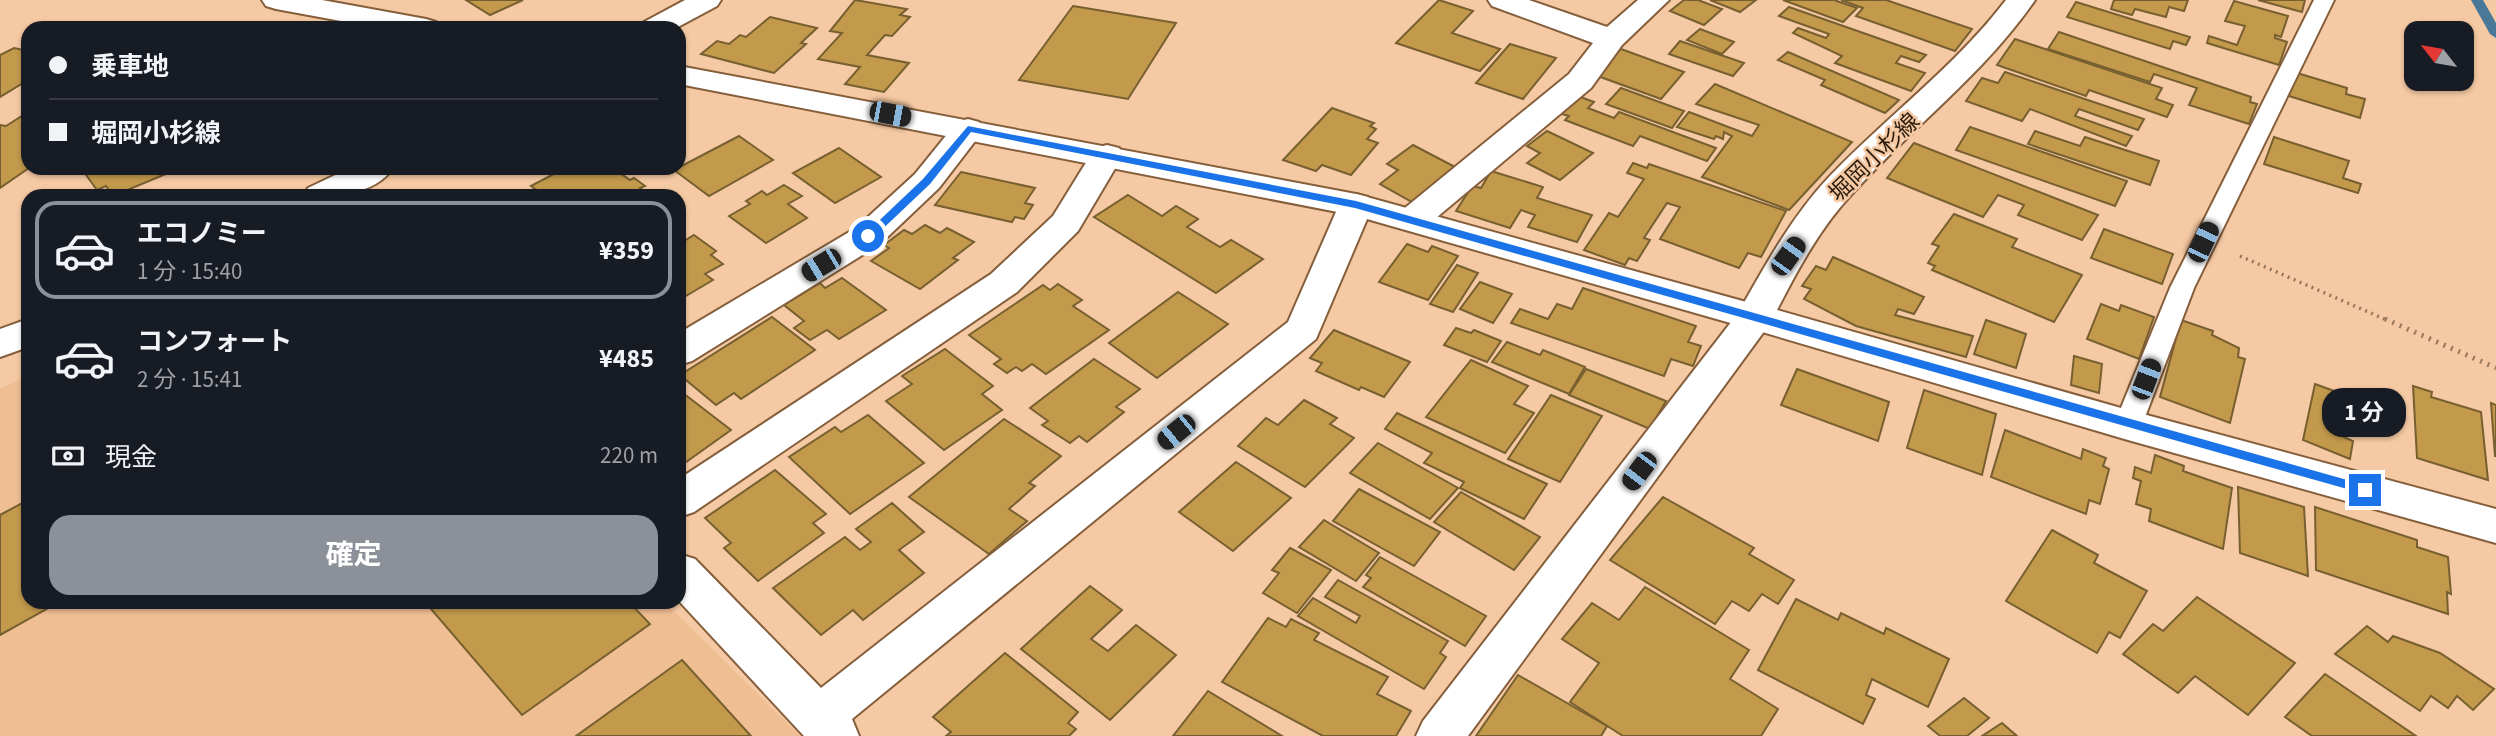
<!DOCTYPE html>
<html lang="ja">
<head>
<meta charset="utf-8">
<style>
	body { margin:0; font-family:"Source Sans 3","Noto Sans JP",sans-serif; background:#242831; color:#f1f3f6; height:100vh; display:flex; flex-direction:column; font-size:26px; white-space:nowrap }
	* { box-sizing:border-box; margin:0 }
	p { font-size:23px; color:#9ea1a6 }
	.icon { flex:none; width:38px; height:38px; fill:none; stroke:currentColor; stroke-width:2; stroke-linecap:round; stroke-linejoin:round }
	.map { position:relative; flex:1; overflow:hidden }
	.side { position:absolute; left:21px; top:189px; width:665px; height:420px; display:flex; flex-direction:column; background:#171b24; border-radius:21px; box-shadow:0 2px 5px #0004 }
	.side>* { flex:none }
	.hud { position:absolute; left:21px; top:21px; width:665px; height:154px; border-radius:21px; box-shadow:0 2px 5px #0004; display:grid; align-content:center; height:154px; padding:0 28px; background:#171b24 }
	.needle { width:46px; rotate:301deg }
	.tools { position:absolute; left:2404px; top:21px; display:grid; gap:14px }
	.tools a { display:grid; place-items:center; width:70px; height:70px; border-radius:14px; background:#171b24; box-shadow:0 2px 5px #0004; font-size:35px }
	.end { position:absolute; width:32px; height:32px; margin:-16px; border:9px solid #1a73e8; background:#fff; box-shadow:0 0 0 4px #fff }
	.from { border-radius:50% }
	.bubble { position:absolute; height:49px; border-radius:21px; background:#171b24; box-shadow:0 2px 5px #0004; font-size:23px; font-weight:700; line-height:49px; text-align:center }
	.car { position:absolute; width:21px; height:42px; margin:-21px -10px; border-radius:9px; box-shadow:0 0 5px 2px #0007; background:linear-gradient(#222 24%,#8ab4d8 0 40%,#222 0 76%,#8ab4d8 0 86%,#222 0) }
	.hud b { display:flex; align-items:center; gap:24px; height:66px; font-size:26px }
	.hud b+b { border-top:2px solid #363941 }
	.hud i { width:18px; height:18px; background:#f1f3f6 }
	ul { padding:12px 0 0; list-style:none }
	li { display:flex; align-items:center; gap:21px; height:98px; margin:0 14px 10px; padding:0 14px; border:4px solid transparent; border-radius:21px }
	li div { flex:1 }
	li b { display:block; font-size:26px }
	li em { font-style:normal; font-weight:700 }
	li.current { border-color:#8c9099 }
	li>.icon { width:63px; height:63px; stroke-width:1.5 }
	.pay { display:flex; align-items:center; gap:18px; height:77px; padding:0 28px; font-size:26px }
	.pay p { margin-inline-start:auto }
	.primary-button { display:flex; gap:14px; margin-top:auto; padding:14px 28px }
	.primary-button a { flex:1; height:80px; border-radius:21px; background:#8c9099; color:#fff; font-size:28px; font-weight:700; line-height:80px; text-align:center }
	.map>svg:first-child { display:block }
	.built { fill:#f0be93 }
	.lines { fill:none; stroke-linecap:round; stroke-linejoin:round }
	.stream { fill:#497898; fill-rule:evenodd }
	.building { fill:#c39a4c; stroke:#775f30; stroke-width:2 }
	.service-casing { stroke:#855e3b; stroke-width:4 }
	.minor-casing { stroke:#855e3b; stroke-width:4 }
	.tertiary-casing { stroke:#855e3b; stroke-width:4 }
	.secondary-casing { stroke:#855e3b; stroke-width:4 }
	.path-far1 { stroke:#96775c; stroke-width:3.5; stroke-dasharray:2 4.5; stroke-linecap:butt }
	.path { stroke:#96775c; stroke-width:5; stroke-dasharray:2 6; stroke-linecap:butt }
	.service { fill:#fff; fill-rule:evenodd }
	.minor { fill:#fff; fill-rule:evenodd }
	.tertiary { fill:#fff; fill-rule:evenodd }
	.secondary { fill:#fff; fill-rule:evenodd }
	.route { fill:#1a73e8 }
	.labels { text-anchor:middle; stroke-width:5; stroke-linejoin:round; paint-order:stroke }
	.street-label { font-size:23px; fill:#2c1c0d; stroke:#f5c9a3 }
</style>
</head>
<body>
<div class="map">
<svg width="2496" height="736" viewBox="0 0 2496 736">
	<rect width="100%" height="100%" fill="#f5c9a3"/>
	<polygon class="built" points="28,375 28,602 665,602 800,736 0,736 0,389"/>
	<g class="lines">
		<polygon class="stream" points="2471,0 2483,0 2496,23 2496,38 2490,34"/>
	</g>
	<g class="building">
		<polygon points="466,0 523,0 490,15"/>
		<polygon points="855,0 907,9 900,15 910,17 892,36 885,35 867,55 909,63 884,92 845,84 860,67 818,59 842,33 830,31"/>
		<polygon points="1439,0 1473,11 1452,33 1500,49 1480,71 1396,43"/>
		<polygon points="1684,0 1698,0 1722,9 1704,25 1670,11"/>
		<polygon points="1710,0 1756,0 1740,12"/>
		<polygon points="1783,0 1834,0 1857,8 1843,22"/>
		<polygon points="1841,0 1886,0 1972,29 1955,51 1856,16 1863,8"/>
		<polygon points="2114,0 2188,0 2184,11 2169,7 2166,17 2135,9 2132,15 2111,9"/>
		<polygon points="2258,0 2305,0 2302,12"/>
		<polygon points="2234,1 2288,16 2281,37 2275,35 2275,38 2287,42 2279,65 2207,43 2209,36 2237,45 2245,26 2225,21"/>
		<polygon points="2076,2 2190,37 2186,45 2173,41 2170,49 2067,17"/>
		<polygon points="1073,6 1176,23 1128,99 1019,80"/>
		<polygon points="1789,7 1926,55 1919,62 1901,56 1896,63 1925,73 1911,91 1835,63 1842,56 1793,33 1798,28 1826,38 1829,34 1779,16"/>
		<polygon points="770,17 817,28 801,43 806,44 774,73 701,54 717,41 729,44 740,35 746,37"/>
		<polygon points="1700,29 1734,42 1722,54 1687,40"/>
		<polygon points="2059,32 2251,97 2250,102 2257,104 2249,124 2189,105 2197,88 2154,74 2150,82 2048,49"/>
		<polygon points="2015,39 2162,88 2156,99 2173,105 2167,117 2089,90 2086,96 1997,65"/>
		<polygon points="1680,41 1744,63 1733,76 1669,54"/>
		<polygon points="1510,44 1556,58 1523,99 1476,83"/>
		<polygon points="14,48 28,51 28,80 0,97 0,55"/>
		<polygon points="1621,49 1684,72 1661,99 1595,75"/>
		<polygon points="1788,52 1899,100 1885,113 1821,85 1825,80 1778,60"/>
		<polygon points="2005,72 2144,119 2138,130 2079,109 2075,116 2132,136 2126,146 2030,109 2022,121 1966,101 1982,78 1998,83"/>
		<polygon points="2297,73 2347,88 2346,94 2365,99 2360,118 2289,96"/>
		<polygon points="1715,84 1852,142 1789,210 1702,177 1732,136 1724,132 1723,139 1716,136 1714,139 1677,127 1689,112 1752,136 1759,125 1696,104"/>
		<polygon points="1621,88 1684,111 1672,128 1606,104"/>
		<polygon points="1575,95 1594,102 1588,108 1614,118 1619,112 1716,148 1707,161 1640,136 1633,146 1565,120 1569,116 1558,113"/>
		<polygon points="1332,108 1374,123 1370,126 1376,129 1367,139 1378,143 1351,175 1322,165 1316,171 1283,160"/>
		<polygon points="28,112 29,168 0,188 0,125 6,126"/>
		<polygon points="1970,127 2127,181 2115,206 1956,150"/>
		<polygon points="1547,131 1593,153 1560,180 1527,163 1540,153 1527,146"/>
		<polygon points="2035,131 2080,146 2085,137 2159,161 2150,185 2028,144"/>
		<polygon points="739,136 773,160 709,196 674,170"/>
		<polygon points="2274,137 2349,161 2343,178 2361,184 2358,193 2264,164"/>
		<polygon points="1914,143 2098,215 2082,240 2018,215 2024,205 1998,195 1983,217 1887,178"/>
		<polygon points="1413,145 1457,168 1412,202 1380,184 1398,170 1387,164"/>
		<polygon points="839,148 881,177 835,203 793,173"/>
		<polygon points="1633,163 1647,168 1649,164 1786,211 1761,257 1748,253 1739,268 1660,239 1680,207 1667,203 1644,238 1650,240 1637,261 1629,258 1625,265 1584,250 1609,213 1618,217 1644,179 1627,173"/>
		<polygon points="81,168 171,168 173,171 113,196 106,186 97,190"/>
		<polygon points="565,168 613,168 630,180 634,178 645,186 640,188 648,194 653,191 659,196 544,196 531,186"/>
		<polygon points="1491,171 1543,187 1537,198 1592,215 1577,242 1528,227 1535,215 1521,210 1510,228 1456,211 1472,186 1481,188"/>
		<polygon points="961,172 1035,188 1025,203 1033,205 1024,219 1015,217 1012,222 935,205"/>
		<polygon points="784,185 802,196 788,204 807,218 766,243 729,216 750,204 746,201 762,191 767,195"/>
		<polygon points="1128,195 1162,216 1176,206 1198,219 1187,227 1220,247 1231,240 1263,259 1216,293 1094,217"/>
		<polygon points="1954,214 2017,239 2012,247 2082,275 2054,322 1932,270 1935,266 1928,263 1939,246 1932,244"/>
		<polygon points="925,225 940,233 947,228 974,242 953,258 958,260 920,289 871,261 889,248 884,245 904,230 912,234"/>
		<polygon points="2104,229 2173,254 2162,284 2091,258"/>
		<polygon points="694,235 716,251 711,255 723,264 705,274 713,280 679,300 679,244"/>
		<polygon points="1407,244 1428,252 1432,246 1458,256 1428,300 1379,282"/>
		<polygon points="1833,257 1924,297 1914,314 1898,309 1895,315 1973,336 1966,357 1856,326 1804,299 1811,289 1802,286 1816,266 1826,270"/>
		<polygon points="1457,265 1478,273 1453,312 1430,304"/>
		<polygon points="842,278 886,310 839,339 827,330 810,340 794,328 804,321 784,305 820,283 825,288"/>
		<polygon points="1480,282 1512,294 1493,323 1460,309"/>
		<polygon points="1058,284 1082,300 1073,306 1109,330 1046,374 1032,364 1022,371 1016,367 1007,373 994,364 1001,359 969,335 1043,285 1050,290"/>
		<polygon points="1583,288 1696,326 1688,342 1701,346 1693,366 1671,359 1664,376 1511,323 1520,309 1548,319 1557,304 1572,309"/>
		<polygon points="1178,292 1228,324 1157,378 1109,343"/>
		<polygon points="2101,304 2119,311 2121,305 2154,317 2139,359 2087,339"/>
		<polygon points="772,317 815,350 741,399 734,393 716,405 680,375"/>
		<polygon points="1986,320 2026,334 2016,368 1974,354"/>
		<polygon points="2181,320 2213,331 2212,335 2239,348 2238,357 2245,359 2230,423 2160,397"/>
		<polygon points="1456,328 1471,333 1474,330 1501,341 1487,362 1444,345"/>
		<polygon points="1334,330 1410,362 1384,397 1361,387 1359,390 1316,371 1322,363 1310,358"/>
		<polygon points="1507,342 1540,355 1543,350 1585,367 1569,394 1492,362"/>
		<polygon points="945,349 993,386 982,394 1002,410 944,450 886,401 912,384 902,376"/>
		<polygon points="2074,356 2102,364 2099,393 2071,385"/>
		<polygon points="1094,359 1140,389 1116,407 1124,412 1087,442 1079,436 1070,443 1042,425 1048,421 1030,408"/>
		<polygon points="1471,360 1528,386 1514,404 1534,413 1505,453 1426,417"/>
		<polygon points="1586,369 1666,401 1650,429 1569,395"/>
		<polygon points="1797,369 1889,402 1878,441 1781,405"/>
		<polygon points="2315,384 2345,395 2337,434 2353,441 2350,459 2303,440"/>
		<polygon points="2413,386 2432,392 2431,397 2481,412 2488,480 2417,458"/>
		<polygon points="679,390 731,430 679,467"/>
		<polygon points="1924,390 1996,414 1982,475 1907,448"/>
		<polygon points="1551,395 1602,416 1560,482 1508,459"/>
		<polygon points="1304,400 1337,418 1330,424 1354,438 1305,487 1238,446 1266,418 1278,425"/>
		<polygon points="2491,403 2496,405 2496,456 2495,456"/>
		<polygon points="1397,413 1547,484 1524,519 1460,488 1464,482 1424,463 1432,453 1385,429"/>
		<polygon points="868,415 924,463 850,514 789,457 835,427 841,432"/>
		<polygon points="1004,419 1061,456 1029,483 1035,486 1009,509 1027,521 989,554 909,497"/>
		<polygon points="2005,430 2081,459 2083,449 2106,458 2103,466 2109,469 2100,504 2089,500 2086,514 1991,477"/>
		<polygon points="1378,443 1458,488 1430,519 1350,473"/>
		<polygon points="2155,455 2184,466 2183,471 2232,488 2223,549 2149,521 2151,509 2136,504 2141,481 2133,478 2135,467 2151,473"/>
		<polygon points="1236,462 1291,498 1233,551 1179,512"/>
		<polygon points="775,470 826,514 813,523 824,533 758,581 724,548 731,543 705,518"/>
		<polygon points="2238,487 2304,507 2308,576 2240,553"/>
		<polygon points="1359,489 1440,532 1414,566 1333,521"/>
		<polygon points="1461,492 1540,537 1514,570 1434,522"/>
		<polygon points="1663,497 1754,548 1749,554 1794,580 1778,604 1762,594 1749,611 1732,601 1715,624 1610,560"/>
		<polygon points="28,500 28,602 59,602 0,635 0,515"/>
		<polygon points="892,503 924,532 899,550 924,573 863,620 853,610 821,635 773,588 845,537 860,550 871,542 856,529"/>
		<polygon points="2315,507 2417,540 2417,547 2448,557 2451,594 2447,592 2448,614 2316,570"/>
		<polygon points="1324,520 1379,553 1356,581 1299,547"/>
		<polygon points="2052,530 2098,555 2094,563 2147,591 2120,638 2109,632 2097,653 2006,601"/>
		<polygon points="1290,548 1331,570 1297,613 1263,593 1279,573 1272,570"/>
		<polygon points="1380,557 1486,616 1465,646 1363,587 1371,578 1366,575"/>
		<polygon points="1338,580 1448,641 1440,653 1446,657 1424,689 1298,616 1313,598 1356,623 1360,616 1325,597"/>
		<polygon points="1090,586 1122,610 1091,639 1108,651 1136,625 1176,655 1110,720 1021,649"/>
		<polygon points="1645,587 1749,650 1730,679 1778,709 1761,736 1623,736 1570,702 1599,663 1562,639 1592,603 1619,620"/>
		<polygon points="2197,597 2295,663 2248,715 2195,676 2178,693 2123,654 2153,624 2163,631"/>
		<polygon points="1796,599 1838,620 1841,613 1884,634 1886,628 1949,659 1928,707 1872,679 1866,695 1875,699 1863,724 1758,670"/>
		<polygon points="425,602 629,602 650,624 522,715"/>
		<polygon points="1268,618 1286,627 1291,619 1319,633 1314,640 1388,677 1377,694 1411,711 1396,736 1323,736 1222,682"/>
		<polygon points="2367,626 2388,642 2393,636 2440,653 2494,689 2473,710 2457,696 2448,708 2431,696 2420,711 2335,654"/>
		<polygon points="1005,653 1078,712 1068,723 1076,729 1069,736 946,736 951,732 933,717"/>
		<polygon points="682,660 751,736 576,736"/>
		<polygon points="2325,674 2416,736 2312,736 2285,717"/>
		<polygon points="1518,675 1607,726 1601,736 1476,736"/>
		<polygon points="1208,691 1282,736 1173,736"/>
		<polygon points="1964,698 1989,718 1967,736 1940,736 1928,726"/>
		<polygon points="2002,723 2017,736 1982,736"/>
	</g>
	<g class="lines">
		<g class="service-casing">
			<polygon id="service" points="2314,0 2334,0 2194,288 2142,425 2138,432 2128,435 2118,432 2114,425 2170,288"/>
		</g>
		<g class="minor-casing">
			<g id="minor">
				<polygon points="1488,0 1529,0 1607,27 1638,0 1669,0 1622,45 1591,88 1424,228 1412,231 1400,228 1395,220 1400,212 1569,74 1593,43 1492,6"/>
				<polygon points="968,119 979,122 984,129 979,136 939,188 880,244 692,361 679,365 679,333 856,228 915,174 957,122"/>
				<polygon points="1107,145 1119,148 1123,155 1078,231 1017,292 694,512 679,517 679,479 991,274 1053,216 1095,148"/>
				<polygon points="1356,194 1368,197 1373,205 1316,339 852,719 859,736 804,736 679,601 679,554 695,559 821,688 1288,322 1339,205 1344,197"/>
				<polygon points="1755,304 1768,308 1774,317 1768,326 1468,736 1416,736 1423,721 1742,308"/>
			</g>
		</g>
		<g class="tertiary-casing">
			<g id="tertiary">
				<polygon points="262,0 322,0 426,19 436,22 441,28 379,28 276,9 266,6"/>
				<polygon points="685,0 721,0 717,6 676,28 639,28 644,22"/>
				<polygon points="679,66 1356,194 1768,308 1774,317 1768,326 1755,330 1353,215 679,84"/>
				<path d="M 350,168 L 393,168 C 374,196 333,196 303,196 L 308,188 Z"/>
				<polygon points="28,319 28,347 0,357 0,329"/>
			</g>
		</g>
		<g class="secondary-casing">
			<path id="secondary" d="M 2006,0 L 2035,0 C 1984,74 1912,127 1852,194 C 1820,228 1798,269 1777,310 L 2128,410 L 2496,509 L 2496,543 L 2128,440 L 1742,326 L 1736,317 C 1763,269 1790,219 1828,178 C 1886,117 1955,67 2006,0 Z"/>
		</g>
		<polyline class="path-far1" points="2240,256 2389,321"/>
		<polyline class="path" points="2385,319 2496,368"/>
		<use href="#service" class="service"/>
		<use href="#minor" class="minor"/>
		<use href="#tertiary" class="tertiary"/>
		<use href="#secondary" class="secondary"/>
	</g>
	<polygon class="route" points="968,126 1356,201 2365,485 2371,490 2365,494 1355,208 971,132 930,184 872,239 865,239 865,234 923,179"/>
	<g class="labels">
		<g class="street-label">
			<text transform="translate(1874 157) rotate(-44)" y="8">堀岡小杉線</text>
		</g>
	</g>
</svg>
<div class="tools">
<a><svg class="needle" viewBox="-14 -14 28 28"><path d="M0-13l5 13h-10z" fill="#e53935"/><path d="M0 13l5-13h-10z" fill="#9ea1a6"/></svg></a>
</div>
<i class="end from" style="left:868px;top:236px"></i>
<i class="end" style="left:2365px;top:490px"></i>
<div class="bubble" style="left:2322px;top:388px;width:84px">1 分</div>
<i class="car" style="left:890px;top:114px;rotate:101deg"></i>
<i class="car" style="left:2203px;top:242px;rotate:25deg"></i>
<i class="car" style="left:1788px;top:256px;rotate:36deg"></i>
<i class="car" style="left:821px;top:265px;rotate:239deg"></i>
<i class="car" style="left:2146px;top:379px;rotate:21deg"></i>
<i class="car" style="left:1176px;top:432px;rotate:231deg"></i>
<i class="car" style="left:1639px;top:471px;rotate:217deg"></i>
<div class="hud">
<b><i class="from"></i>乗車地</b>
<b><i></i>堀岡小杉線</b>
</div>
<section class="side">
<ul>
<li class="current"><svg class="icon" aria-label="car" viewBox="0 0 24 24"><path d="M5 17H2v-5l4-1 3-4h7l3 4 3 1v5h-3M9 17h6M6 11h13"/><circle cx="7" cy="17" r="2"/><circle cx="17" cy="17" r="2"/></svg><div><b>エコノミー</b><p>1 分 · 15:40</p></div><em>¥359</em></li>
<li><svg class="icon" aria-label="car" viewBox="0 0 24 24"><path d="M5 17H2v-5l4-1 3-4h7l3 4 3 1v5h-3M9 17h6M6 11h13"/><circle cx="7" cy="17" r="2"/><circle cx="17" cy="17" r="2"/></svg><div><b>コンフォート</b><p>2 分 · 15:41</p></div><em>¥485</em></li>
</ul>
<div class="pay"><svg class="icon" aria-label="cash" viewBox="0 0 24 24"><path d="M3 7h18v10H3z"/><circle cx="12" cy="12" r="2"/></svg>現金<p>220 m</p></div>
<div class="primary-button"><a>確定</a></div>
</section>
</div>
</body>
</html>
